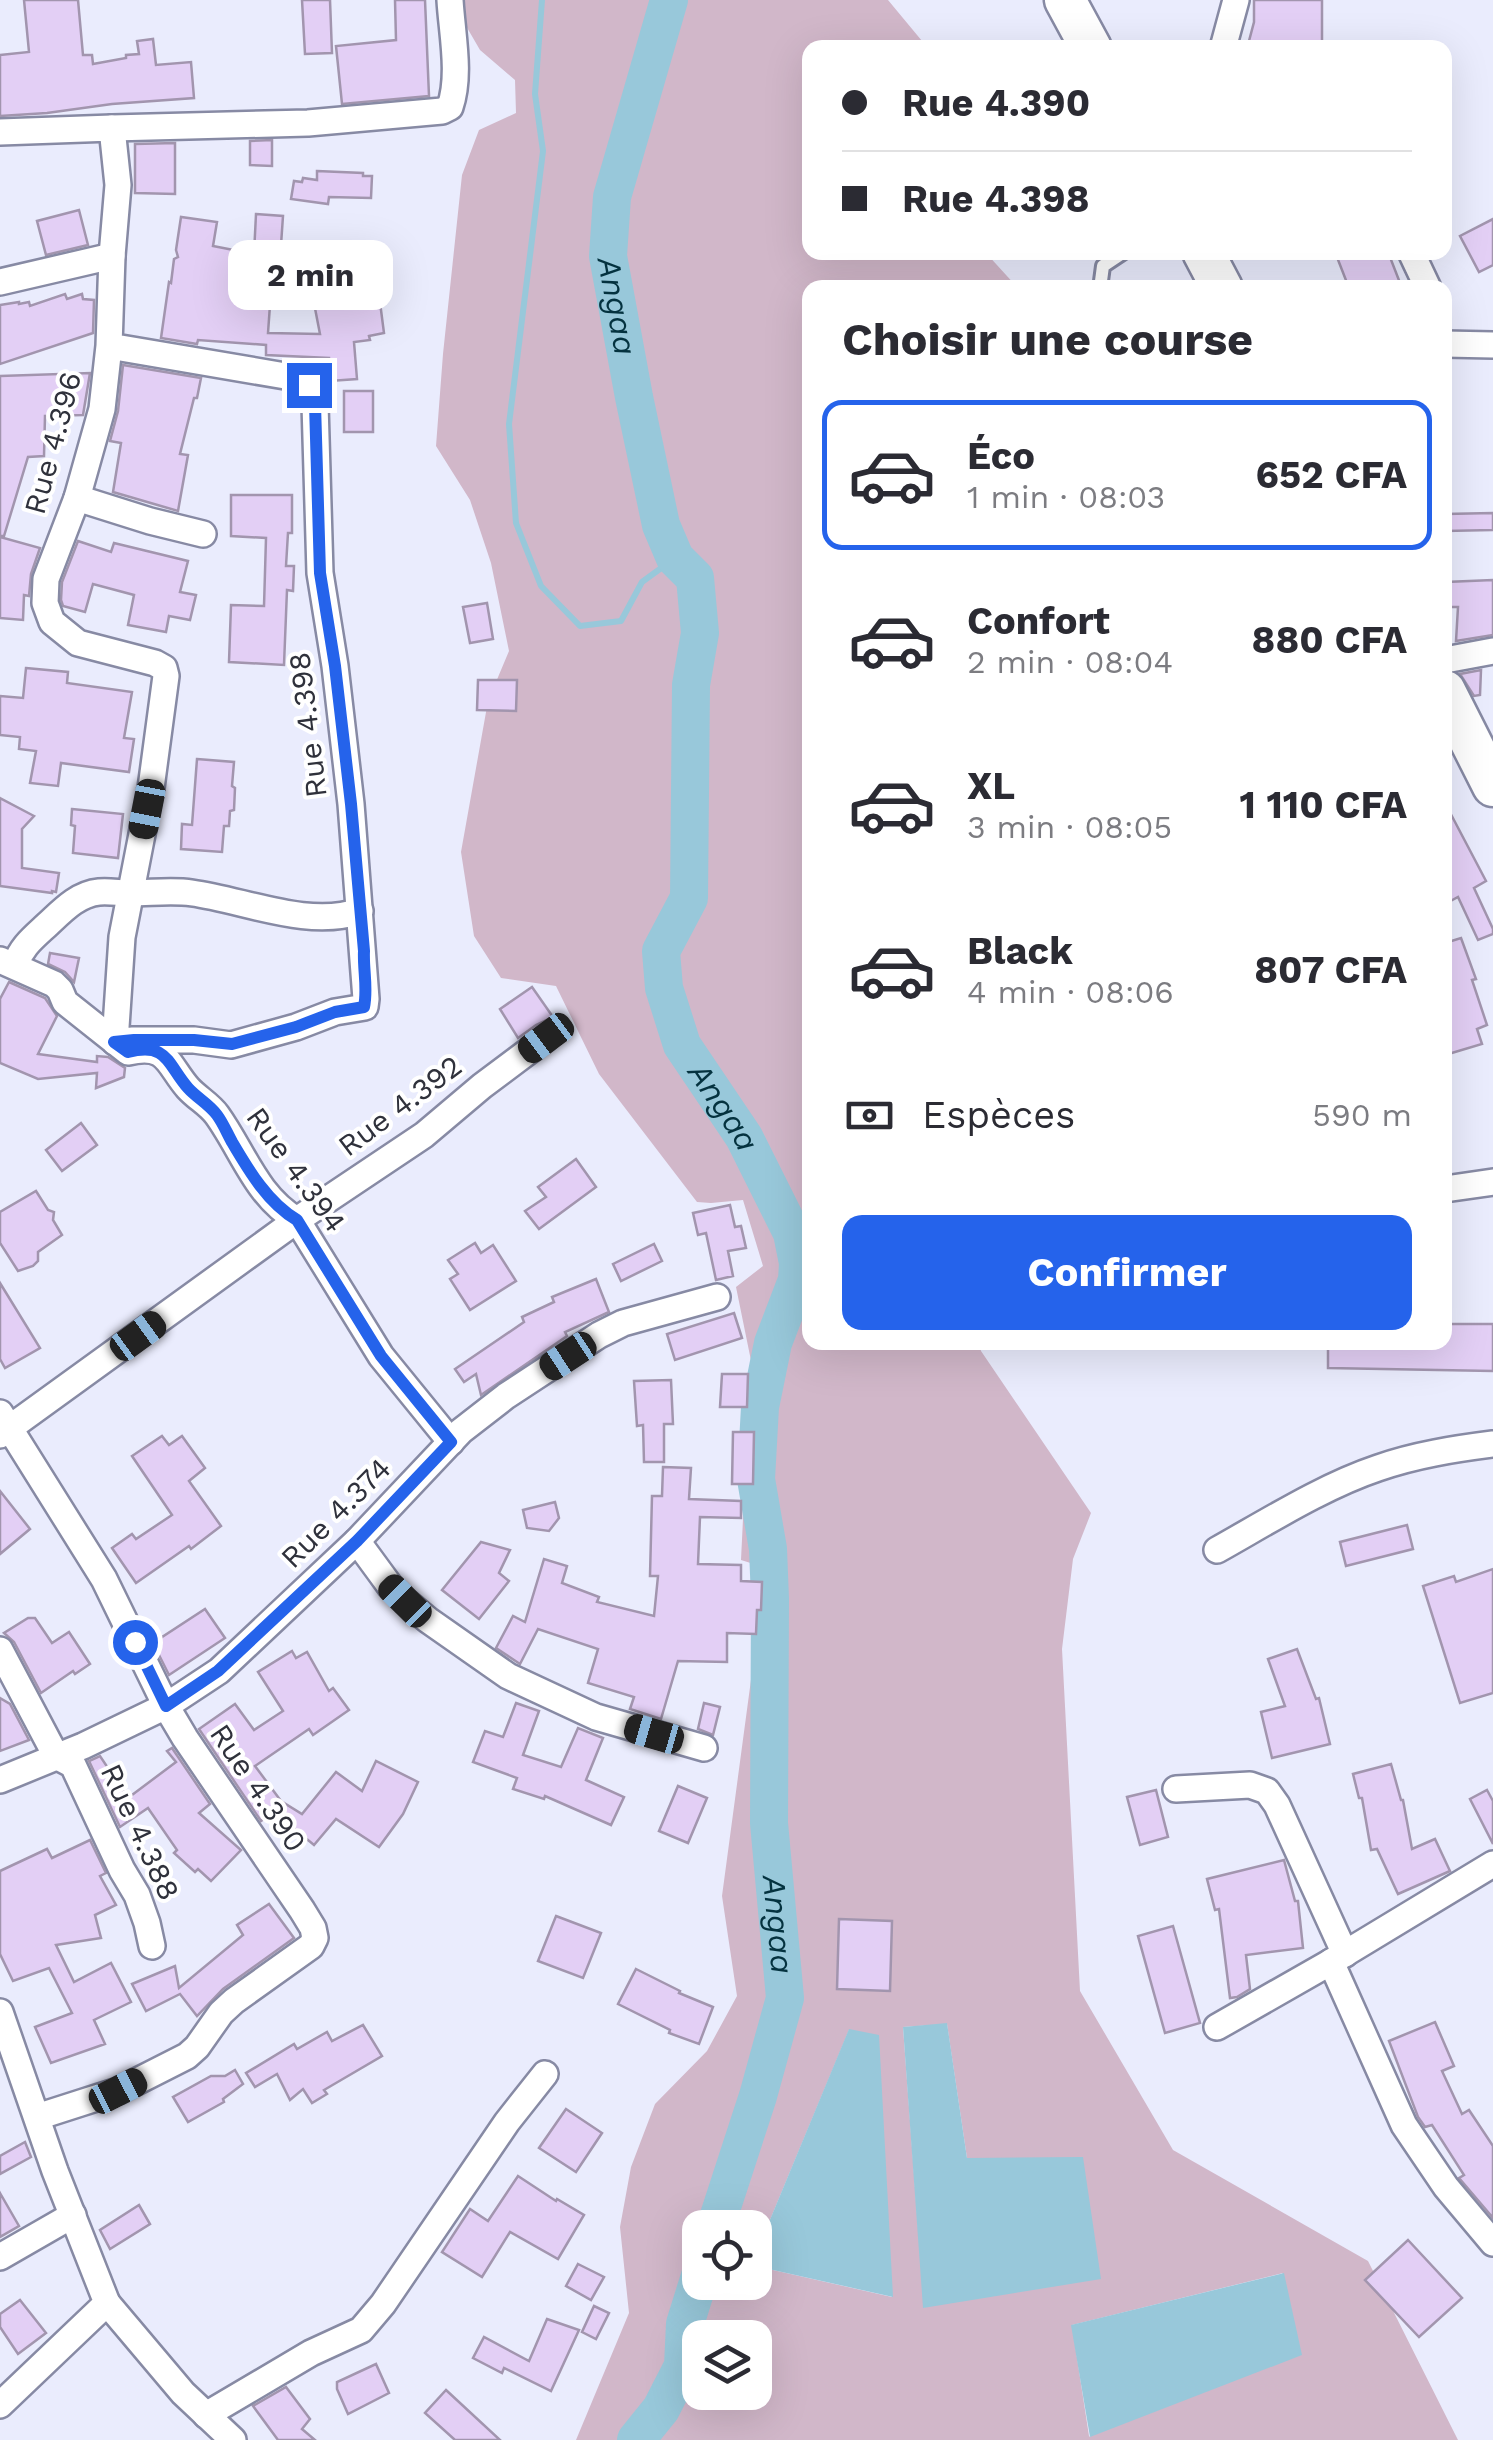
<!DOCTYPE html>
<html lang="fr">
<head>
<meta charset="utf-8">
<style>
	body { margin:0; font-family:"Work Sans",sans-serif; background:#f2f2f3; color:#2b2b33; height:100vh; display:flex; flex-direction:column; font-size:38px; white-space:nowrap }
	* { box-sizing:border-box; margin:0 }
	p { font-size:32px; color:#7c7c81 }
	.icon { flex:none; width:55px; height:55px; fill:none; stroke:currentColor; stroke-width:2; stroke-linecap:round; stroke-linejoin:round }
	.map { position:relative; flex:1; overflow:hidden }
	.panel { position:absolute; left:802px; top:280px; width:650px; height:1070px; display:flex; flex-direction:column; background:#fff; border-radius:20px; box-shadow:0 10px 40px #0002 }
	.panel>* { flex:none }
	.guide { position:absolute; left:802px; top:40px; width:650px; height:220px; border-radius:20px; box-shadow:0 10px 40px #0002; display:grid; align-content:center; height:220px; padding:0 40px; background:#fff }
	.tools { position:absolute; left:682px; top:2210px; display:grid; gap:20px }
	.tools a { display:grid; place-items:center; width:90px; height:90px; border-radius:20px; background:#fff; box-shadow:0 10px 40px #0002; font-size:50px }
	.end { position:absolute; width:45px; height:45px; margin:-22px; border:12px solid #2563eb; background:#fff; box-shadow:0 0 0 5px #fff }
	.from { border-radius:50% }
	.bubble { position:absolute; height:70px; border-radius:20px; background:#fff; box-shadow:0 10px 40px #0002; font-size:32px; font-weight:700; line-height:70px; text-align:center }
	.car { position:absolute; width:30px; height:60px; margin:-30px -15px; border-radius:12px; box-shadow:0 0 8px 2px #0007; background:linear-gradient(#222 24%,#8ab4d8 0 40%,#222 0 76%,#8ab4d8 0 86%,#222 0) }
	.guide b { display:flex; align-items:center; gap:35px; height:95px; font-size:38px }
	.guide b+b { border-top:2px solid #e1e1e2 }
	.guide i { width:25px; height:25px; background:#2b2b33 }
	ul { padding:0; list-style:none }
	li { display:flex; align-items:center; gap:30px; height:150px; margin:0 20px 15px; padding:0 20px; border:5px solid transparent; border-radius:20px }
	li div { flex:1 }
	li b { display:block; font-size:38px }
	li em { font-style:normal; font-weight:700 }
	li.current { border-color:#2563eb }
	li>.icon { width:90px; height:90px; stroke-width:1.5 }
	h2 { padding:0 40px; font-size:45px; line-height:120px }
	.pay { display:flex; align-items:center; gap:25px; height:110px; padding:0 40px; font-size:38px }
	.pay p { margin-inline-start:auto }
	.button { display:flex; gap:20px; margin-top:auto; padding:20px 40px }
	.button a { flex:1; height:115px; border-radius:20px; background:#2563eb; color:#fff; font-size:40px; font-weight:700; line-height:115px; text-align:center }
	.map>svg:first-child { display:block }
	.green { fill:#d1b7c9; fill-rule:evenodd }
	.water { fill:#98c8da }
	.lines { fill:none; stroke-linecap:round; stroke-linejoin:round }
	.stream { stroke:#98c8da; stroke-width:6 }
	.river { stroke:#98c8da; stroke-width:38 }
	.building { fill:#e3cff5; stroke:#a295ae; stroke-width:2.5 }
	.service-casing { stroke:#878aa4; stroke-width:18 }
	.minor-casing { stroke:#878aa4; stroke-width:30 }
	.primary-casing { stroke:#878aa4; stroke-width:45 }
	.service { stroke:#fff; stroke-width:12 }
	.minor { stroke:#fff; stroke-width:25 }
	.primary { stroke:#fff; stroke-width:40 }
	.route { stroke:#2563eb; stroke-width:12 }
	.labels { text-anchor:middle; stroke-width:8; stroke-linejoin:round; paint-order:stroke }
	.street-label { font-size:30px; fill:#2f313b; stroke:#fff }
	.water-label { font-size:32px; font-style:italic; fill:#04323f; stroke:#fff }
</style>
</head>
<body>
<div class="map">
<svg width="1493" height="2440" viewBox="0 0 1493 2440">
	<rect width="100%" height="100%" fill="#eaecfd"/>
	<path class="green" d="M 464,0 L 888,0 L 927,47 L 810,48 L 810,252 L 986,253 L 1017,287 L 810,288 L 810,1342 L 979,1343 L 981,1351 L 1091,1513 L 1073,1559 L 1062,1649 L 1080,1991 L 1173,2150 L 1368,2261 L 1458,2440 L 576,2440 L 629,2313 L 620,2227 L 631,2167 L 655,2104 L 707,2051 L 737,1996 L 722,1896 L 766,1568 L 741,1560 L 745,1478 L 758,1395 L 736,1287 L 763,1266 L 743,1200 L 711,1203 L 697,1202 L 599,1074 L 556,986 L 501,978 L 474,936 L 461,852 L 488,701 L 509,651 L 491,563 L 470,500 L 436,446 L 443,354 L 462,175 L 479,130 L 516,113 L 515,80 L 480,50 L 462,19 ZM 947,2024 L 967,2158 L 924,2308 L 903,2027 ZM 849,2030 L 892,2297 L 755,2266 L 755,2282 L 700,2282 L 700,2228 L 755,2228 L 755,2256 ZM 1283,2273 L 1090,2437 L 1089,2436 L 1072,2325 ZM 700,2338 L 755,2338 L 755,2392 L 700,2392 Z"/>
	<g class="water">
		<polygon points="947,2023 967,2158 1083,2157 1101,2279 923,2308 903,2027"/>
		<polygon points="849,2029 879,2035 893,2297 755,2266 755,2256"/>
		<polygon points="1284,2273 1302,2355 1090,2437 1071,2325"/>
	</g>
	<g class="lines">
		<polyline class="stream" points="542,0 535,94 543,151 509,424 516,523 541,586 580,626 621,621 642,582 675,558"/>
		<g class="river">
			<path id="s1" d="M 669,0 L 612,197 L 608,256 L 634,397 L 661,525 L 675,558 L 695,578 L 700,633 L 691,685 L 689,898 L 661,951 L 664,988 L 682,1045 L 744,1137 L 792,1233 L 798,1263 L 797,1280 L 773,1343 L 760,1407 L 756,1479 L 768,1549 L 770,1599 L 769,1823 L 785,1998 L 758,2096 L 715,2228"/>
			<polyline points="636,2440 661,2409 683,2366 685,2324 700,2276"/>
		</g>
	</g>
	<g class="building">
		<polygon points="24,0 78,0 83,55 92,55 93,64 126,58 126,55 139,54 137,41 153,39 156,65 191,62 194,98 112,104 47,113 0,116 0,55 29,52"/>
		<polygon points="302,0 330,0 332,53 305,54"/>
		<polygon points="395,0 425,0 429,96 342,104 336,46 396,40"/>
		<polygon points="1254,0 1322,0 1322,42 1268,42 1267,45 1249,41 1254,22"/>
		<polygon points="272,140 272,166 250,165 250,141"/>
		<polygon points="175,143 175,194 135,193 135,144"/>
		<polygon points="317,171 363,173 363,176 372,176 371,198 329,197 328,204 291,199 294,181 302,182 303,178 317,180"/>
		<polygon points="79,210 88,245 46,255 37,221"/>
		<polygon points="256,214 283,216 281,245 278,245 276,291 271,291 268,333 320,334 313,298 378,287 384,333 369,336 370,340 354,342 357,379 330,381 329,358 266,355 266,345 198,340 197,344 161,338 169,282 171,283 174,259 178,257 176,250 181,217 217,222 213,246 254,254"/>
		<polygon points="1493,219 1493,265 1479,272 1460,236"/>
		<polygon points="1335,252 1388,252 1402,288 1349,288"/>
		<polygon points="65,294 67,299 82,294 83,299 94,300 93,333 0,364 0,305 19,302 19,304 29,302 30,306"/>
		<polygon points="123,365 201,378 197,398 194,398 180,454 188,455 178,511 113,492 121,443 110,441 118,411"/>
		<polygon points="90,373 83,415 45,416 44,456 28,457 4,536 0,536 0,376"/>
		<rect x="344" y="391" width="29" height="41"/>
		<polygon points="231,495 292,495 292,533 288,533 286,566 294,566 293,591 287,590 284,665 229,662 231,605 264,606 266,538 231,536"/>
		<polygon points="1493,513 1493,530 1445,531 1445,514"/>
		<polygon points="0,537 40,548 31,574 29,596 24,595 23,620 0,618"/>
		<polygon points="78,541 111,552 114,543 188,561 180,592 196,595 190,620 169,616 166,632 128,625 134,595 93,584 85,612 63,606 61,600 62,582"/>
		<polygon points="1493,580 1493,635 1456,641 1458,607 1446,607 1446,582"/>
		<polygon points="487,603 493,639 470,643 463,607"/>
		<polygon points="26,668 68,672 67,683 132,692 124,738 134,739 129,772 61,763 58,786 30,783 36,751 19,749 20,737 0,735 0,696 23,698"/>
		<polygon points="1481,670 1480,695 1474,696 1460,674"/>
		<polygon points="478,680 517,680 516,711 477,710"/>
		<polygon points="197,759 234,762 232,786 235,788 234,810 230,811 229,826 224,826 222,852 181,849 182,824 192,825"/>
		<polygon points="0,798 34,816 22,829 22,868 59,873 56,892 52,891 52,893 0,886"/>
		<polygon points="1445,803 1486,881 1474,888 1493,929 1493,934 1478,940 1458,897 1445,904"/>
		<polygon points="72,809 123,814 118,858 73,853 75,826 71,825"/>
		<polygon points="1461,938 1476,979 1472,980 1487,1025 1477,1029 1482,1044 1445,1055 1445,943"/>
		<polygon points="50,953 79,958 74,982 65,972 48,964"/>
		<polygon points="9,982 45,998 57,1016 38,1054 97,1062 97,1056 108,1057 125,1068 124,1077 96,1088 97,1073 38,1079 0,1063 0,999"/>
		<polygon points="532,987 553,1017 536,1025 518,1038 500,1009"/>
		<polygon points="81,1123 97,1145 62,1171 46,1150"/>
		<polygon points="576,1159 596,1187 539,1229 525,1211 546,1197 538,1187"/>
		<polygon points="36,1191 48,1210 54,1212 53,1220 62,1235 38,1252 38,1261 33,1266 18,1271 0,1243 0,1212"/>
		<polygon points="730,1205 735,1227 741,1226 746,1248 728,1251 733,1276 716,1280 706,1233 698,1235 693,1213"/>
		<polygon points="475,1243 481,1253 493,1245 516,1281 470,1310 450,1279 458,1274 448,1260"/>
		<polygon points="654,1244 662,1261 621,1281 613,1264"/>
		<polygon points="596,1279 609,1312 565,1332 567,1336 481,1395 476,1374 464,1382 455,1369 524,1322 522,1317 554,1302 552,1297"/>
		<polygon points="0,1283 40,1348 5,1368 0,1359"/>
		<polygon points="734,1313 742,1338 675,1360 667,1334"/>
		<polygon points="1445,1324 1493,1324 1493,1371 1328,1368 1328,1342 1445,1342"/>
		<polygon points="722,1374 748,1374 747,1407 720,1407"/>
		<polygon points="671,1380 673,1424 664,1424 664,1462 644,1462 643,1425 637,1426 634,1381"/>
		<polygon points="733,1432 754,1432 753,1484 732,1484"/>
		<polygon points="162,1436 169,1445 182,1436 205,1468 189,1481 221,1526 191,1549 189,1546 136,1583 112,1548 132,1534 136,1539 172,1515 132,1456"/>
		<polygon points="663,1467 691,1468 689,1499 741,1501 741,1518 700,1517 698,1564 741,1565 741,1581 762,1582 761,1610 757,1610 756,1634 727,1633 727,1662 678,1661 661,1719 630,1709 634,1697 588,1683 598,1649 538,1629 520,1664 496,1648 513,1616 525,1622 544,1559 567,1566 562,1583 599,1597 597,1602 654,1616 658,1576 650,1576 652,1496 662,1496"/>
		<polygon points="0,1491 30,1529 0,1554"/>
		<polygon points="555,1502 559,1518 549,1531 527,1528 523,1510"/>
		<polygon points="1407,1525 1413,1549 1346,1566 1340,1542"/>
		<polygon points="481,1542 510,1550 499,1573 509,1581 479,1619 442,1590"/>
		<polygon points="1493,1569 1493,1693 1460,1703 1423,1586 1454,1576 1456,1582"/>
		<polygon points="205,1609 225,1638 169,1675 153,1643"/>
		<polygon points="28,1618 35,1618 52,1643 69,1632 90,1664 75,1674 73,1671 41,1693 14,1642 4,1633"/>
		<polygon points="1297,1649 1316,1699 1319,1698 1330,1744 1272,1758 1261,1712 1285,1706 1268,1659"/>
		<polygon points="292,1651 296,1658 307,1652 329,1691 333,1688 349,1710 313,1735 309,1729 255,1766 281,1801 302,1814 336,1772 362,1791 376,1761 418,1782 403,1814 379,1847 336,1819 314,1845 274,1812 261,1821 199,1729 235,1704 254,1730 283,1711 258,1672"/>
		<polygon points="0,1698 10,1704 29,1740 0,1751"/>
		<polygon points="516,1703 539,1711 523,1755 561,1767 578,1728 603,1738 586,1780 624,1797 611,1825 545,1796 544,1799 513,1789 517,1778 473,1762 485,1731 503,1737"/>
		<polygon points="704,1703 720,1707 713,1735 698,1729"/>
		<polygon points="172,1748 210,1804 199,1813 241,1850 211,1881 198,1869 195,1872 174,1853 177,1850 148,1808 120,1827 89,1761 100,1756 128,1798 176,1762 167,1751"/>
		<polygon points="1391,1764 1401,1800 1403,1800 1412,1849 1435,1839 1450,1871 1398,1894 1377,1849 1371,1850 1362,1798 1359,1798 1353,1774"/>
		<polygon points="678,1786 707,1798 688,1843 659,1831"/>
		<polygon points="1156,1790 1168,1837 1140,1845 1127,1797"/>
		<polygon points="1487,1790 1493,1801 1493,1844 1470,1799"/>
		<polygon points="90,1840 106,1873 100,1876 116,1905 95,1915 101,1938 56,1945 74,1982 111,1963 131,2002 94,2020 105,2044 51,2063 35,2027 72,2013 49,1968 13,1981 0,1954 0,1871 47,1849 52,1858"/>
		<polygon points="1284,1860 1295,1901 1298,1901 1303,1948 1246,1955 1250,1989 1237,1997 1230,1998 1219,1909 1215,1910 1207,1879"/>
		<polygon points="269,1904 294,1938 223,1989 197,2016 180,1994 146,2011 132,1984 175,1966 179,1988 243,1935 237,1925"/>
		<polygon points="556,1916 601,1933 583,1978 538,1961"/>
		<polygon points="839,1919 892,1921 890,1991 837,1989"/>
		<polygon points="1173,1926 1200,2023 1165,2033 1138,1936"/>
		<polygon points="636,1969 680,1991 679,1993 713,2007 699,2044 669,2033 670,2030 618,2004"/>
		<polygon points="1435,2022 1454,2066 1442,2071 1462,2114 1469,2110 1493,2146 1493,2218 1459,2178 1464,2175 1432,2125 1425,2127 1418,2117 1389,2041"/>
		<polygon points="363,2025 382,2056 324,2090 327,2094 312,2103 303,2089 290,2100 277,2074 255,2087 246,2073 294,2044 297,2049 327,2032 332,2041"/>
		<polygon points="235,2070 243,2084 223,2099 224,2102 188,2122 173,2097 211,2076 225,2076"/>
		<polygon points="566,2109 602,2133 576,2172 539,2148"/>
		<polygon points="25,2142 31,2157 0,2174 0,2156"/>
		<polygon points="518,2176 556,2201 557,2199 584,2215 558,2259 510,2232 482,2277 442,2252 470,2209 488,2221"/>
		<polygon points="0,2193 19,2226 0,2237"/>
		<polygon points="139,2205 150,2224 110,2249 100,2230"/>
		<polygon points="1408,2240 1462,2298 1419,2337 1365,2280"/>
		<polygon points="578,2264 604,2277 591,2300 566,2286"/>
		<polygon points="20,2300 46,2333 18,2354 0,2327 0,2314"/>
		<polygon points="594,2306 609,2313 596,2339 582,2332"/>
		<polygon points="547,2319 579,2330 551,2391 504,2368 502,2373 473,2358 484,2337 529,2361"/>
		<polygon points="376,2364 389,2393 348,2414 337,2389 337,2382"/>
		<polygon points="286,2387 310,2419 302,2429 315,2440 278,2440 253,2406"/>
		<polygon points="446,2390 500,2440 455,2440 425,2413"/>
	</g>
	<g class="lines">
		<g class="service-casing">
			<polyline id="service" points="1103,288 1101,281 1103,266 1124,252"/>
		</g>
		<g class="minor-casing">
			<g id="minor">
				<polyline points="1223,48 1236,0"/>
				<path d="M 112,128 L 308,123 L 442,111 L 450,107 C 461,75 452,34 450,0"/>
				<polyline points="0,132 112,128 118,185 112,256 109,346 102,409 77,498 46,579 45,603 52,622 78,643 155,663 164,668 166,676 151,788 122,937 115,1042 133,1040 194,1040 231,1045 296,1027 335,1012 365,1007 366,999 351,804 335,666 320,573 315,404 309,385 297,378 109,346"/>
				<polyline points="1411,252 1428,288"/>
				<polyline points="0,282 112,256"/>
				<polyline points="1445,344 1493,345"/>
				<polyline points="77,498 150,521 203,534"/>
				<polyline points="1445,660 1493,651"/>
				<path d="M 0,960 L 54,984 L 60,990 L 65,1002 L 128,1052 C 168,1043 167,1064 188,1088 C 197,1098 209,1104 217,1115 C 243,1151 256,1196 297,1220 L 381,1356 L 451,1442"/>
				<path d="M 15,965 C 22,946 33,938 48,924 C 63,910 78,894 99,892 C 109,891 120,893 130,893 C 152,893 171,890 192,893 C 244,900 308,929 360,911"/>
				<polyline points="1445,1189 1493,1182"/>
				<polyline points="0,1413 104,1579 166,1706 185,1738 302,1910 313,1928 315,1938 311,1946 234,2001 221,2013 197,2047 187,2056 118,2091 37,2117"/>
				<polyline points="0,1435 297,1220 424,1135 482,1086 546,1038"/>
				<polyline points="357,1541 390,1586 405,1601 428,1620 508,1676 596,1717 704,1748"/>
				<path d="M 1217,1550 C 1267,1522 1324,1486 1378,1468 C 1415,1455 1454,1449 1493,1444"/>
				<polyline points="0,1650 56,1756 73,1765 122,1870 137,1895 147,1923 152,1946"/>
				<polyline points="0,1780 83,1746 166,1706 219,1671 357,1541 461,1431 506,1396 599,1335 623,1323 717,1297"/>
				<polyline points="1176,1789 1250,1785 1267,1791 1277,1805 1345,1954"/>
				<polyline points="1331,1962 1404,2125 1446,2187 1493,2243"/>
				<polyline points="0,2012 55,2171 107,2303 0,2405"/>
				<polyline points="1217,2027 1331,1962 1493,1864"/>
				<polyline points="0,2257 73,2215"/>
				<polyline points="107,2303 183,2393 233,2440"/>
				<polyline points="206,2415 311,2353 361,2330 383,2304 507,2122 545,2074"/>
			</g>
		</g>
		<g class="primary-casing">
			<g id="primary">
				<polyline points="1065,0 1091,48"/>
				<polyline points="1203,252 1222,288"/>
				<polyline points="1445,691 1493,786"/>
			</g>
		</g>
		<use href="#service" class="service"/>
		<use href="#minor" class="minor"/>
		<use href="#primary" class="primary"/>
	</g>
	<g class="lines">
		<path class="route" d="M 135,1642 L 166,1706 L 218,1671 L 357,1541 L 451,1442 L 381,1356 L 297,1220 C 268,1203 249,1171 232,1142 C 227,1133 223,1123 217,1115 C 209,1104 197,1098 188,1088 C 167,1064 168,1042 128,1052 L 114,1042 L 134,1040 L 194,1040 L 232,1044 L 296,1027 L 335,1012 L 364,1007 C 368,989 363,969 364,951 L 351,804 L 335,666 L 320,573 L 315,404 L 309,385"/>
	</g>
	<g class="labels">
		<g class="street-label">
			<text transform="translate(53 443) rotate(-75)" y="10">Rue 4.396</text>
			<text transform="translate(308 725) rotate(-97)" y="10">Rue 4.398</text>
			<text transform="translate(400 1106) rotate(-37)" y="10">Rue 4.392</text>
			<text transform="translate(296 1170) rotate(54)" y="10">Rue 4.394</text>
			<text transform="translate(336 1513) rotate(-45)" y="10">Rue 4.374</text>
			<text transform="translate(258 1788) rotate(56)" y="10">Rue 4.390</text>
			<text transform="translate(140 1832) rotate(65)" y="10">Rue 4.388</text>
		</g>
		<g class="water-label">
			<text dy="11" stroke="none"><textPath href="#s1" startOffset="315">Angaa</textPath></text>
			<text dy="11" stroke="none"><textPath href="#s1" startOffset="1155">Angaa</textPath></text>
			<text dy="11" stroke="none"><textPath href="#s1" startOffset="1998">Angaa</textPath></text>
		</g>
	</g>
</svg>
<div class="tools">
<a><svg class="icon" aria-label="locate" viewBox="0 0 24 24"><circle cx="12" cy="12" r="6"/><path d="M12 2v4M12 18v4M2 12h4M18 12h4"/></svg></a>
<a><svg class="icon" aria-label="layers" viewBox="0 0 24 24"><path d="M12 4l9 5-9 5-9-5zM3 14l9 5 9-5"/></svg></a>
</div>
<i class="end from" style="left:135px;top:1642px"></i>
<i class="end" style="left:309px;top:385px"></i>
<div class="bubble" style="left:228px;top:240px;width:165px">2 min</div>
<i class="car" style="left:147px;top:809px;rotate:191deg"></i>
<i class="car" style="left:546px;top:1038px;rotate:233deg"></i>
<i class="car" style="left:138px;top:1336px;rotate:54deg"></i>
<i class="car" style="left:568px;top:1356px;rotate:237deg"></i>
<i class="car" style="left:405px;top:1601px;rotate:315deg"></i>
<i class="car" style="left:654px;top:1734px;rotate:286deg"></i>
<i class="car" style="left:118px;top:2091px;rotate:63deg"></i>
<div class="guide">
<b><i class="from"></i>Rue 4.390</b>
<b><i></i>Rue 4.398</b>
</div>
<section class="panel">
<h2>Choisir une course</h2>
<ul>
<li class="current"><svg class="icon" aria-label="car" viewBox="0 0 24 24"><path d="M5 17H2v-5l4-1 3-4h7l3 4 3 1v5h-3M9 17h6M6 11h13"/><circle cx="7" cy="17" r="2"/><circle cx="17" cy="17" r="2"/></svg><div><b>Éco</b><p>1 min · 08:03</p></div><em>652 CFA</em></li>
<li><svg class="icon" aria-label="car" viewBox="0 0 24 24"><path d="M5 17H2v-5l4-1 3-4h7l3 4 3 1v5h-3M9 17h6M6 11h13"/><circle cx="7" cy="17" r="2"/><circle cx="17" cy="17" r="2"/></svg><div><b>Confort</b><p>2 min · 08:04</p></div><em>880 CFA</em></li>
<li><svg class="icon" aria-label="car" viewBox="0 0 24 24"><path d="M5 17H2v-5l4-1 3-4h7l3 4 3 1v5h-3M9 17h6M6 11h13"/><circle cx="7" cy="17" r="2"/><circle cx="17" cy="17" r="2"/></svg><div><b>XL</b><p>3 min · 08:05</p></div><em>1 110 CFA</em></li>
<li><svg class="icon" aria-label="car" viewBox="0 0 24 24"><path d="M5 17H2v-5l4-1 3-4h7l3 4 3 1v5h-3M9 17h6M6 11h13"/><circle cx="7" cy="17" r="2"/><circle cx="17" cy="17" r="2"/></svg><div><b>Black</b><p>4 min · 08:06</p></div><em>807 CFA</em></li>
</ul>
<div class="pay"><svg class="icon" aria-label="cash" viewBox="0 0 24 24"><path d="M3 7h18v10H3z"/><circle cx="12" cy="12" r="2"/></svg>Espèces<p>590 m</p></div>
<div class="button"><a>Confirmer</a></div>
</section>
</div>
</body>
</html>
